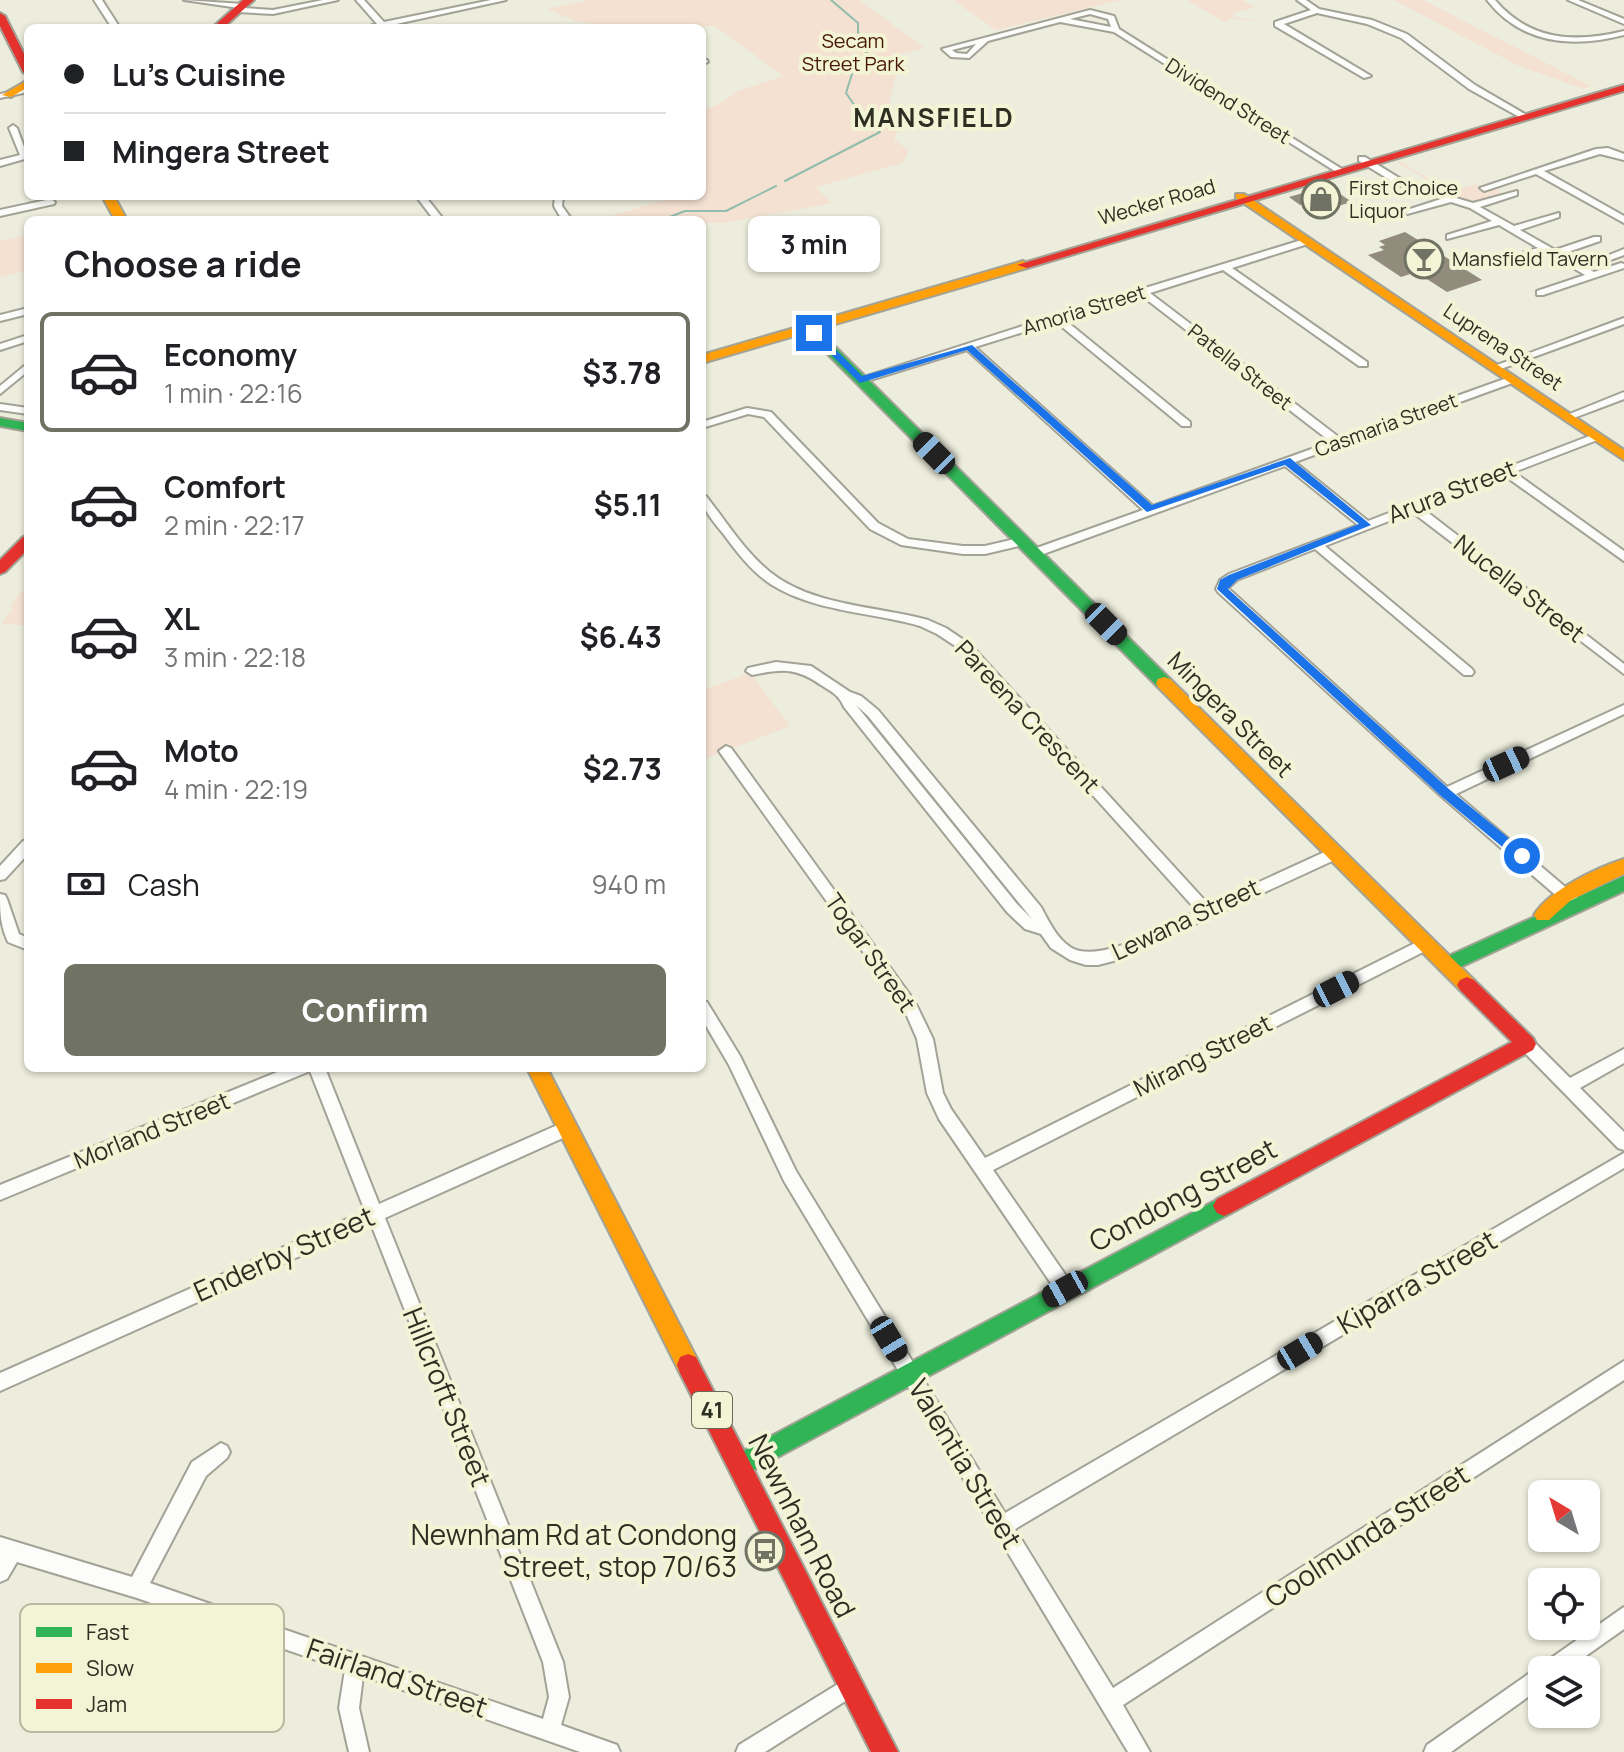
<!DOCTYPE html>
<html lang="en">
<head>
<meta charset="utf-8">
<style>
	body { margin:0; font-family:Manrope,sans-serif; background:#f2f2f2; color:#202124; height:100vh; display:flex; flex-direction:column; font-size:30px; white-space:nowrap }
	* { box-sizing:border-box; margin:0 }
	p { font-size:26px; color:#757577 }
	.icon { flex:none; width:44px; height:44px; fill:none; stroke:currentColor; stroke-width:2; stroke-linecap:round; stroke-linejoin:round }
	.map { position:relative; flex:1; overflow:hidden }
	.sheet { position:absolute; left:24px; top:216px; width:682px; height:856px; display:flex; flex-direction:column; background:#fff; border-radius:12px; box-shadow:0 2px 6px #0004 }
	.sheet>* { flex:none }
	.top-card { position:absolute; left:24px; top:24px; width:682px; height:176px; border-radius:12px; box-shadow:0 2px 6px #0004; display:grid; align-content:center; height:176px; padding:0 40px; background:#fff }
	.needle { width:52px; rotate:322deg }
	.fabs { position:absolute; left:1528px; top:1480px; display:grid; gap:16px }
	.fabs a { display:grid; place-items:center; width:72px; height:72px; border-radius:12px; background:#fff; box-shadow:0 2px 6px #0004; font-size:40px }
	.end { position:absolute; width:36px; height:36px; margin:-18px; border:10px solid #1a73e8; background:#fff; box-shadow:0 0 0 4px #fff }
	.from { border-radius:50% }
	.bubble { position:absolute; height:56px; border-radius:12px; background:#fff; box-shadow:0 2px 6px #0004; font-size:26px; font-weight:700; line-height:56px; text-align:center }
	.car { position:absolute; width:24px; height:48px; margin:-24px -12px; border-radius:10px; box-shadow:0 0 6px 2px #0007; background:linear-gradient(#222 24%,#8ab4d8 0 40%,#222 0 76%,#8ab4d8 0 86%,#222 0) }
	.top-card b { display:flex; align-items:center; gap:28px; height:76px; font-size:30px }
	.top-card b+b { border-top:2px solid #e0e0e0 }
	.top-card i { width:20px; height:20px; background:#202124 }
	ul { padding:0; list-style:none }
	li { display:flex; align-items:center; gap:24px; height:120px; margin:0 16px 12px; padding:0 24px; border:4px solid transparent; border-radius:12px }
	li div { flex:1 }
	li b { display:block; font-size:30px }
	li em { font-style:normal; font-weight:700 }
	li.selected { border-color:#707264 }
	li>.icon { width:72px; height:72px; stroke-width:1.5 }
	h2 { padding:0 40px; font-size:36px; line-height:96px }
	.pay { display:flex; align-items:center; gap:20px; height:88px; padding:0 40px; font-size:30px }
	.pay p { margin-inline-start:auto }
	.button { display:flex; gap:16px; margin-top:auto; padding:16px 40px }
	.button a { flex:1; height:92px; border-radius:12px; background:#707264; color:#fff; font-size:32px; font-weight:700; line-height:92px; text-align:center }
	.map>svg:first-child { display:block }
	.green { fill:#f4e1d2 }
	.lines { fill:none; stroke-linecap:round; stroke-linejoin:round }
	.stream { stroke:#90bdac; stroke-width:2 }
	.building { fill:#918c7c }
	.street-casing { stroke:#a2a296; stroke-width:4 }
	.fast-casing { stroke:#a2a296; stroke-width:4 }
	.slow-casing { stroke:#a2a296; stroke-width:4 }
	.jam-casing { stroke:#a2a296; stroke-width:4 }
	.street { fill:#fcfcfa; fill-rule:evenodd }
	.fast { fill:#30b455; fill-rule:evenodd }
	.slow { fill:#ff9f0a; fill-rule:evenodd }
	.jam { fill:#e5322d; fill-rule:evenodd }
	.route { fill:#1a73e8 }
	.labels { text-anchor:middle; stroke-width:8; stroke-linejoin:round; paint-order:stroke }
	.far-park-label { font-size:20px; fill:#481800; stroke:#f2f4d5 }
	.far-street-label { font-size:20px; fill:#2e2f23; stroke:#f2f4d5 }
	.far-poi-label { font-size:20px; fill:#2e2f23; stroke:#f2f4d5; text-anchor:start }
	.shield { fill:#f2f4d5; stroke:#696a58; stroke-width:2 }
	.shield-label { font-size:22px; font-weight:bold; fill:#2e2f23 }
	.street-label { font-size:24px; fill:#2e2f23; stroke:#f2f4d5 }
	.far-district-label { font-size:26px; font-weight:bold; letter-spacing:2px; fill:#2e2f23; stroke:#f2f4d5 }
	.near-street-label { font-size:28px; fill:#2e2f23; stroke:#f2f4d5 }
	.near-poi-label { font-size:28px; fill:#2e2f23; stroke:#f2f4d5; text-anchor:end }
	.key { fill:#f2f4d5; stroke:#b7b9a0; stroke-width:2 }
	.key-label { font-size:22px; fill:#2e2f23 }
</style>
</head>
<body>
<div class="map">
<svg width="1624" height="1752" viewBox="0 0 1624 1752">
	<rect width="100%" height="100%" fill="#eceddc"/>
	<g class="green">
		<polygon points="589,0 859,0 925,48 901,54 888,107 910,124 895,134 895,140 909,150 903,163 816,187 832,203 818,206 722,223 598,220 677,196 702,196 702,109 716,106 738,91 783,76 715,26 614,28 576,21 547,9"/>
		<polygon points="953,0 1121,0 996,30"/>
		<polygon points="1187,0 1242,0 1255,7 1236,12 1232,17 1269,22 1230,19 1226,23"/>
		<polygon points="1394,0 1423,0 1591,86 1583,89 1517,65"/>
		<polygon points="1400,161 1450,192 1475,184 1484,190 1495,188 1503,194 1473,203 1415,187 1430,182 1397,162"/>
		<polygon points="28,235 28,270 0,277 0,241"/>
		<polygon points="28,589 28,626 1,623 14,608 10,606 20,593"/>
		<polygon points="750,673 790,726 702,760 702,690"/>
	</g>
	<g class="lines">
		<g class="stream">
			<polyline points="785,181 880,132 861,115 846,93 852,74 867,54 858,32 858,23 831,0"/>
			<polyline points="662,220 685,211 726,211 776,186"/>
		</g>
	</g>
	<g class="building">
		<polygon points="1328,186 1352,202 1324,210 1315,204 1300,205 1289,197"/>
		<polygon points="1405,232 1428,246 1482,280 1447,292 1416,272 1401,277 1368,255 1384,250 1379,247 1385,245 1379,241"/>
	</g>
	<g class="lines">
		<g class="street-casing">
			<g id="street">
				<polygon points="94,0 102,0 120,28 112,28"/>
				<polygon points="184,0 243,4 247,6 244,8 273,10 323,0 338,0 273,14 238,12 234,10 239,8"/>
				<polygon points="356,0 364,0 384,22 491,0 506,0 378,28 363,28 377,24"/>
				<polygon points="1297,0 1306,0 1319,9 1372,20 1407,34 1475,85 1530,117 1523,119 1469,89 1401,38 1367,24 1317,13 1284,24 1371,76 1364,78 1275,26 1275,22 1311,10"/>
				<path d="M 1487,0 L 1495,0 C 1530,41 1575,43 1624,31 L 1624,35 C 1574,48 1522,45 1487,0 Z"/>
				<polygon points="1568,0 1578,0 1624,19 1624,24"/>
				<path d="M 1090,10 L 1114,16 L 1119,29 L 1345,171 L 1338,173 L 1114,32 L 1060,22 L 988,41 L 969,58 L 951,57 L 942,49 ZM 1090,14 L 1108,19 L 1111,27 L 1070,19 ZM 976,44 L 967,54 L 956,53 L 952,50 Z"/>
				<polygon points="702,60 707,60 708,62 702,64"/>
				<polygon points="28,88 28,92 0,98 0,94"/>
				<polygon points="13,125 17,128 28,158 0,166 0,160 20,155 9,128"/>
				<polygon points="1608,148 1624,154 1624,160 1600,154 1544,171 1624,216 1624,223 1536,174 1484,191 1480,188 1596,149"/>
				<polygon points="1359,157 1365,157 1409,184 1473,203 1517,191 1517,195 1480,207 1514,226 1559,213 1559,217 1520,230 1555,250 1594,237 1600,237 1600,241 1562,254 1594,272 1621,263 1624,264 1624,268 1543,295 1537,295 1537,291 1585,275 1545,251 1498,266 1492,266 1492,262 1538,248 1499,225 1447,239 1447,235 1492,221 1470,208 1451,202 1407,214 1407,210 1441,199 1396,184 1369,190 1369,186 1390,180 1359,161"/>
				<polygon points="416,196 425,196 444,220 434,220"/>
				<polygon points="555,196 563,196 562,206 572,220 562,220 554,206"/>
				<polygon points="51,199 55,202 54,204 0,216 0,210"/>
				<path d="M 1308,238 L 1313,241 L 1311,243 L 1232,268 L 1367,362 L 1367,366 L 1359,366 L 1223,270 L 1150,293 L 1340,438 L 1507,378 L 1515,378 L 1515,382 L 1295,462 L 1368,521 L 1592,435 L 1600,435 L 1600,439 L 1514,472 L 1624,551 L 1624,561 L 1505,476 L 1422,508 L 1624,664 L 1624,674 L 1412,512 L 1325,546 L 1472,669 L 1474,672 L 1472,675 L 1464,675 L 1315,549 L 1237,580 L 1228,588 L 1447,787 L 1624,705 L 1624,714 L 1456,794 L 1577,897 L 1579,901 L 1577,905 L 1567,905 L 1441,796 L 1218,592 L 1216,589 L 1220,580 L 1229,574 L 1358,525 L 1285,466 L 1035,557 L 1031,556 L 1031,550 L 1143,510 L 967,350 L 864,382 L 860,383 L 855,380 L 1054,316 ZM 1142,296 L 1331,442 L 1153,506 L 975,347 L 1056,322 L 1182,426 L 1190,426 L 1190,422 L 1065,320 Z"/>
				<polygon points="1624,249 1624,255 1602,263 1597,260"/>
				<polygon points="28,308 28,314 0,321 0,315"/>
				<polygon points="1624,318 1624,324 1498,370 1489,368"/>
				<polygon points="28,335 28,341 0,350 0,344"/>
				<polygon points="28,363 28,371 0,394 0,386"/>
				<polygon points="1624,392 1624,399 1571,419 1567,420 1562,417"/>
				<polygon points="0,404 28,408 28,414 0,410"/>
				<polygon points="747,408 771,412 878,523 908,539 963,546 985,546 1023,537 1029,541 1027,544 985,554 963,554 901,545 870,529 764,417 748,414 702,428 702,422"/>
				<path d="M 702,495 L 706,496 C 726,521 744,551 770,572 C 812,606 877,606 928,620 L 946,628 L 971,645 L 1209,905 L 1331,849 L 1341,849 L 1343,853 L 1341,857 L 1117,960 L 1098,965 L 1086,965 L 1070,960 L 1051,948 L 1041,934 L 1025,929 L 1007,912 L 844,707 C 839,695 832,692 821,685 C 795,667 782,669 752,675 L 746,671 L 748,668 L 776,662 L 811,666 L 850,692 L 861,696 L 878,710 L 1041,907 C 1049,922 1056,937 1070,947 C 1099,966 1168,924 1197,911 L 963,651 L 937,634 L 920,626 C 871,612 816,612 772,585 C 753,573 738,554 725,536 C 715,523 702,511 702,495 ZM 856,705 L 868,716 L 1032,919 L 1017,904 Z"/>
				<polygon points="726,746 731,748 915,1002 933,1039 943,1093 951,1109 985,1158 1421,940 1431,940 1433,944 1431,948 993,1170 1071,1283 1074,1289 1071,1295 1065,1297 1059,1295 939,1119 927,1093 917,1039 904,1009 721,754 719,751"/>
				<polygon points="28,840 28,854 5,879 0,880 0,866 23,841"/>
				<path d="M 0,894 L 5,895 L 7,899 L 19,934 L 28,938 L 28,950 L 8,942 C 0,925 0,911 0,894 Z"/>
				<polygon points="702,1000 707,1002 740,1056 796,1171 1005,1513 1624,1153 1624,1168 1015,1529 1113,1688 1624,1361 1624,1380 1123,1705 1150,1752 1128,1752 784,1181 729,1065 702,1019"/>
				<polygon points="1526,1038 1531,1039 1570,1078 1624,1049 1624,1063 1580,1088 1624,1132 1624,1150 1618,1148 1521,1049 1518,1044 1521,1039"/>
				<polygon points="287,1068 325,1068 379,1204 562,1123 568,1121 574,1123 576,1128 574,1133 385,1218 563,1662 569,1697 561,1725 617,1745 620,1752 580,1752 363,1676 359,1708 369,1752 349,1752 339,1708 345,1670 137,1598 17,1562 7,1579 0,1582 0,1537 132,1577 192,1462 221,1443 227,1446 230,1452 227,1458 206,1476 150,1583 543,1719 549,1697 543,1662 371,1224 0,1391 0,1373 365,1211 310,1071 0,1200 0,1185"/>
				<polygon points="1624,1607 1624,1629 1566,1670 1542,1670 1542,1687 1451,1752 1424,1752 1427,1745"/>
				<polygon points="851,1676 858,1679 861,1686 858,1693 765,1752 736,1752 739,1745"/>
			</g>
		</g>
		<g class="fast-casing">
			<g id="fast">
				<polygon points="798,318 806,318 1170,679 1172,683 1170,687 1158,687 798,324"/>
				<polygon points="0,418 28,423 28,431 0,426"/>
				<polygon points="1624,876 1624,891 1454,970 1440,970 1438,965 1440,960"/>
				<polygon points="1224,1196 1231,1199 1235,1206 1231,1213 748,1473 740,1477 732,1473 728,1465 732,1457"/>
			</g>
		</g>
		<g class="slow-casing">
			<g id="slow">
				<polygon points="28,80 28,87 11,97 2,95"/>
				<polygon points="1236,194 1244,194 1624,450 1624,460 1236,198"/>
				<polygon points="102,196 114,196 127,220 115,220"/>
				<polygon points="1023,261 1029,265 1027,268 702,363 702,355"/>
				<polygon points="1164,677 1170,679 1474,980 1477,985 1474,990 1467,993 1460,990 1158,687 1156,683 1158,679"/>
				<path d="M 1624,859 L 1624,874 L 1571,900 L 1549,920 L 1537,920 L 1534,915 C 1549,890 1597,868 1624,859 Z"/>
				<polygon points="527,1068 547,1068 696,1357 699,1365 696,1373 688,1376 680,1373"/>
			</g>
		</g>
		<g class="jam-casing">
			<g id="jam">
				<polygon points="243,0 254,0 223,28 212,28"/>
				<polygon points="0,13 5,16 28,62 28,75 23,72 0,26"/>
				<polygon points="1624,85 1624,91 1027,268 1017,265"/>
				<polygon points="28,535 28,549 5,572 0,574 0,560 23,537"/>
				<polygon points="1467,977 1474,980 1533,1038 1536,1044 1533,1050 1231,1213 1224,1216 1217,1213 1213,1206 1217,1199 1512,1042 1460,990 1457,985 1460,980"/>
				<polygon points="688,1354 696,1357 898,1752 871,1752 680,1373 677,1365 680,1357"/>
			</g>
		</g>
		<use href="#street" class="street"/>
		<use href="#fast" class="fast"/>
		<use href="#slow" class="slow"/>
		<use href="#jam" class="jam"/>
	</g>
	<polygon class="route" points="811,331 817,331 862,376 972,345 1152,505 1290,458 1371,525 1237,580 1228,589 1450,790 1527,853 1527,860 1518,860 1441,796 1217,589 1220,580 1229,575 1359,524 1285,465 1147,512 967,350 860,383 811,335"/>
	<defs>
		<g id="shop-ring" transform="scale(2)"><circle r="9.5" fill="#f2f4d5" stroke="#707264" stroke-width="1.5"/><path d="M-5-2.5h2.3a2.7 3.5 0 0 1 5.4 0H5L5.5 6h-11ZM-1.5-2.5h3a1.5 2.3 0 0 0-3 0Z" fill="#707264"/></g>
		<g id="bar-ring" transform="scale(2)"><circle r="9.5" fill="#f2f4d5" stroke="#707264" stroke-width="1.5"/><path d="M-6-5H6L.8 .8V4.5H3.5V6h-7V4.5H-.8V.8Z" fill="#707264"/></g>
		<g id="bus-ring" transform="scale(2)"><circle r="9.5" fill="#f2f4d5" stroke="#707264" stroke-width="1.5"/><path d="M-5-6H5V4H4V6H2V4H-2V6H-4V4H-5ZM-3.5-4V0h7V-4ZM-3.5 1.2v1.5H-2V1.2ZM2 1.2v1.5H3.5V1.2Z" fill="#707264"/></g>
	</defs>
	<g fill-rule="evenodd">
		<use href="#shop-ring" x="1321" y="199"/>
		<use href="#bar-ring" x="1424" y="259"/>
		<use href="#bus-ring" x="765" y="1551"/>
	</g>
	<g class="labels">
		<g class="far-park-label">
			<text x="853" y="48">Secam<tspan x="853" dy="23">Street Park</tspan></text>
		</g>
		<g class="far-street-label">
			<text transform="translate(1228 101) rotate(32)" y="7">Dividend Street</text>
			<text transform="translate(1157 202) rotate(-16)" y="7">Wecker Road</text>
			<text transform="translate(1084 310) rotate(-17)" y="7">Amoria Street</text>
			<text transform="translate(1503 347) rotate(34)" y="7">Luprena Street</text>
			<text transform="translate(1240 367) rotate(38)" y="7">Patella Street</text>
			<text transform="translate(1386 425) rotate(-20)" y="7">Casmaria Street</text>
		</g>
		<g class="far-poi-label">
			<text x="1349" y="195">First Choice<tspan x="1349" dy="23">Liquor</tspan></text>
			<text x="1452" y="266">Mansfield Tavern</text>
		</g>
		<rect class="shield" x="692" y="1392" width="40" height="36" rx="6"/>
		<g class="shield-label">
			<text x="712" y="1418">41</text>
		</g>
		<g class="street-label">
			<text transform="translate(1452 492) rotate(-21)" y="8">Arura Street</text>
			<text transform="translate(1519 589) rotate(38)" y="8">Nucella Street</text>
			<text transform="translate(1230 715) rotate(45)" y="8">Mingera Street</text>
			<text transform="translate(1027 717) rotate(47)" y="8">Pareena Crescent</text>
			<text transform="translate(1186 920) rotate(-25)" y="8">Lewana Street</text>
			<text transform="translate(870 953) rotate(55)" y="8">Togar Street</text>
			<text transform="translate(1203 1056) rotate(-27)" y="8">Mirang Street</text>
			<text transform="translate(152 1131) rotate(-22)" y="8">Morland Street</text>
		</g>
		<g class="far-district-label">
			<text x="934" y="127">MANSFIELD</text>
		</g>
		<g class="near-street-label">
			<text transform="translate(1183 1195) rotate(-28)" y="10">Condong Street</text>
			<text transform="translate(284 1254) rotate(-24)" y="10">Enderby Street</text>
			<text transform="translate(1417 1282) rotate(-30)" y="10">Kiparra Street</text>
			<text transform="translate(447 1397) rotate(68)" y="10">Hillcroft Street</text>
			<text transform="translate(965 1464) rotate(59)" y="10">Valentia Street</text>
			<text transform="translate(802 1526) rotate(63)" y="10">Newnham Road</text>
			<text transform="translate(1367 1536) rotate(-33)" y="10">Coolmunda Street</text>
			<text transform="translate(397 1678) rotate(19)" y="10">Fairland Street</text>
		</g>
		<g class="near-poi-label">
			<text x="737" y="1545">Newnham Rd at Condong<tspan x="737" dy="32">Street, stop 70/63</tspan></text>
		</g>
	</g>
	<rect x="20" y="1604" width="264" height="128" rx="12" class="key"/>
	<rect x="36" y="1627" width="36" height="10" fill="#30b455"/>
	<rect x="36" y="1663" width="36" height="10" fill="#ff9f0a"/>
	<rect x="36" y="1699" width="36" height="10" fill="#e5322d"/>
	<g class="key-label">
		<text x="86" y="1640">Fast</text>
		<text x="86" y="1676">Slow</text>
		<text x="86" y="1712">Jam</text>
	</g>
</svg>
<div class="fabs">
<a><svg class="needle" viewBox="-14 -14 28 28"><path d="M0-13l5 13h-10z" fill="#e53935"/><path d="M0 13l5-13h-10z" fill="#757577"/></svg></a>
<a><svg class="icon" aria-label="locate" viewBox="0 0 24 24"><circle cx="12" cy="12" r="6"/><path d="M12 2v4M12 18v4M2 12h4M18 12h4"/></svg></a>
<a><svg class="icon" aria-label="layers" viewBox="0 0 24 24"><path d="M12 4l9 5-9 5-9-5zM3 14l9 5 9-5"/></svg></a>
</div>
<i class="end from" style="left:1522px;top:856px"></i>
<i class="end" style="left:814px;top:333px"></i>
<div class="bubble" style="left:748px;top:216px;width:132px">3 min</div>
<i class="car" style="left:934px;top:453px;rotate:315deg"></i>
<i class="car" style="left:1106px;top:624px;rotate:135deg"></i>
<i class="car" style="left:1506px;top:764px;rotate:65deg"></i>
<i class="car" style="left:1336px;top:989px;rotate:63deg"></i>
<i class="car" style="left:1065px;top:1289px;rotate:241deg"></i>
<i class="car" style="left:889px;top:1339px;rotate:149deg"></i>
<i class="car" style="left:1300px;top:1351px;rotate:59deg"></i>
<div class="top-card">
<b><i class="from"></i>Lu's Cuisine</b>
<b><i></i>Mingera Street</b>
</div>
<section class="sheet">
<h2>Choose a ride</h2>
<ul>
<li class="selected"><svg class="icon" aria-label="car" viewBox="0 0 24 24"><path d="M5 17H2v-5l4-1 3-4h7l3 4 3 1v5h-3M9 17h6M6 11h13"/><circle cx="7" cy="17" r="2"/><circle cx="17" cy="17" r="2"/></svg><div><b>Economy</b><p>1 min · 22:16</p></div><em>$3.78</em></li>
<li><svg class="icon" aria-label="car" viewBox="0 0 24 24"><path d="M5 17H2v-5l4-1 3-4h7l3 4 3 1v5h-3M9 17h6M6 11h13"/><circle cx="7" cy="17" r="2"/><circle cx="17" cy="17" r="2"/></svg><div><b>Comfort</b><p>2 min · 22:17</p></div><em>$5.11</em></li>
<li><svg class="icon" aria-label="car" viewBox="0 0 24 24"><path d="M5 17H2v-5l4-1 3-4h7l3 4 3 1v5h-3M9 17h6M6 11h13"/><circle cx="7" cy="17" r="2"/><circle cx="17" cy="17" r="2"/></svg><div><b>XL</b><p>3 min · 22:18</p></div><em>$6.43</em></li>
<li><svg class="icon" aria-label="car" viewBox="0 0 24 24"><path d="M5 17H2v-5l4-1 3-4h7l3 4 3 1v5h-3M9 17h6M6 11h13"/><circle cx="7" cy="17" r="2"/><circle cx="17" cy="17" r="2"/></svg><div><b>Moto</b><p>4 min · 22:19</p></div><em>$2.73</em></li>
</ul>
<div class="pay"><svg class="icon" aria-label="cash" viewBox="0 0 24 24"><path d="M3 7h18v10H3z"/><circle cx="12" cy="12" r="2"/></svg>Cash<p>940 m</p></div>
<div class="button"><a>Confirm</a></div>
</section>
</div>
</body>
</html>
